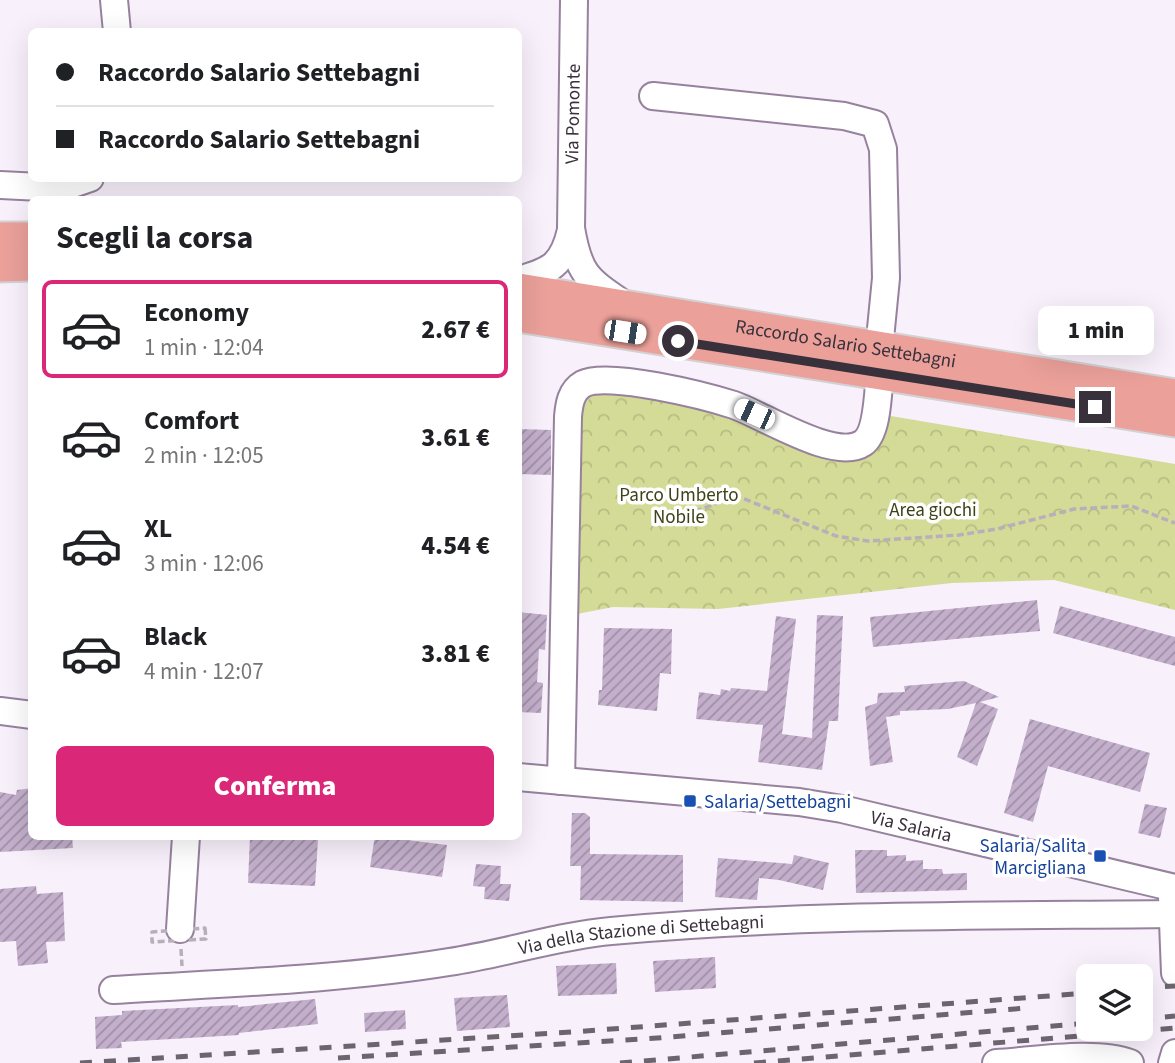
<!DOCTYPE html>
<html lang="it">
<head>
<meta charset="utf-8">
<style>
	body { margin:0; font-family:"Source Sans 3",sans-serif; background:#f6f6f6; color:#202124; height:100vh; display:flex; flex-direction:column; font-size:26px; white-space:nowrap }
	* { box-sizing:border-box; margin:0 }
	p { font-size:23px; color:#757577 }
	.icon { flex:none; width:38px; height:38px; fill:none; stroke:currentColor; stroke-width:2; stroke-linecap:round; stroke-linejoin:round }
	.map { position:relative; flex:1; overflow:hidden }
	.details { position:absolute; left:28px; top:196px; width:494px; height:644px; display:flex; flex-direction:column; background:#fff; border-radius:10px; box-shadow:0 7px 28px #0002 }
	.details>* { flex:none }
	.top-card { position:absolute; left:28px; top:28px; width:494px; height:154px; border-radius:10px; box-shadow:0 7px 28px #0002; display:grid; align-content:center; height:154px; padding:0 28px; background:#fff }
	.fabs { position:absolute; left:1076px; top:964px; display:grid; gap:14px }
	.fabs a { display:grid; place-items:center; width:77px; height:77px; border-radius:10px; background:#fff; box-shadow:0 7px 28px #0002; font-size:35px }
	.end { position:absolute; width:32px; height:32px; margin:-16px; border:9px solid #38303b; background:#fff; box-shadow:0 0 0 4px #fff }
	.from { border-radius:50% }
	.bubble { position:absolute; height:49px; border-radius:10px; background:#fff; box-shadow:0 7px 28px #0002; font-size:23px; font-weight:800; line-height:49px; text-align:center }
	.car { position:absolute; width:21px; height:42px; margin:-21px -10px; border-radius:9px; box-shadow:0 0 5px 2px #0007; background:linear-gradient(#fff 24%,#345 0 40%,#fff 0 76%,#345 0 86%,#fff 0) }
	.top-card b { display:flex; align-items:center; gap:24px; height:66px; font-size:26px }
	.top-card b+b { border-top:2px solid #e0e0e0 }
	.top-card i { width:18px; height:18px; background:#202124 }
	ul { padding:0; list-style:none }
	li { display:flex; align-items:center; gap:21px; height:98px; margin:0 14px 10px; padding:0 14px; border:4px solid transparent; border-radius:10px }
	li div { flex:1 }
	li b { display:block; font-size:26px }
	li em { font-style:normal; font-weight:800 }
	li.selected { border-color:#db2777 }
	li>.icon { width:63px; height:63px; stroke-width:1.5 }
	h2 { padding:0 28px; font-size:32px; line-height:84px }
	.cta { display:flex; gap:14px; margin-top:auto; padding:14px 28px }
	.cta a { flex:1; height:80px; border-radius:10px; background:#db2777; color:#fff; font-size:28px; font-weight:800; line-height:80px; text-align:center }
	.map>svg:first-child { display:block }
	.forest { fill:url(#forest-crowns) }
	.building { fill:url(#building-hatch) }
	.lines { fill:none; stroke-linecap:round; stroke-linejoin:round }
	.minor-casing { stroke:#96829d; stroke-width:30 }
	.major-casing { stroke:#d3d1d4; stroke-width:37 }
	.path { stroke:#b7afba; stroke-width:3.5; stroke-dasharray:7 3.5; stroke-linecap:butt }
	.minor { stroke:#fff; stroke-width:26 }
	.major { stroke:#eba09a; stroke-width:33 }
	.rail { stroke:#6c646f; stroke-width:5; stroke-dasharray:12 12; stroke-linecap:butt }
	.route { stroke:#38303b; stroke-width:9 }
	.transit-dot { fill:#1a4fb4; stroke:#fff; stroke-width:2.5 }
	.labels { text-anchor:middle; stroke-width:7; stroke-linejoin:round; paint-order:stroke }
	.street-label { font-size:19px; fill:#38303b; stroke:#fff }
	.park-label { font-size:19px; fill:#3e4217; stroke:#fff }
	.transit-label { font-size:19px; fill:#164399; stroke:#fff; text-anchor:start }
</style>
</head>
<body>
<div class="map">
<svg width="1175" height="1063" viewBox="0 0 1175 1063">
	<defs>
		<pattern id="forest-crowns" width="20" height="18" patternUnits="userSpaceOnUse" patternTransform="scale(1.75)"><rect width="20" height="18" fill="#d4db96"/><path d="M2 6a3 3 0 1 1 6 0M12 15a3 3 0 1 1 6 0" fill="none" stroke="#b7bc82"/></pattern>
		<pattern id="building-hatch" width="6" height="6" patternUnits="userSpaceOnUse" patternTransform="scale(1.75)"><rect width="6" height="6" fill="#c3afcb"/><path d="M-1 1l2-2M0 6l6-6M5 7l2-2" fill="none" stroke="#9f8fa6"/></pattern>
	</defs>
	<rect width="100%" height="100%" fill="#f8f0fb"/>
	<polygon class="forest" points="634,388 731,413 804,448 864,457 876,448 879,414 1175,464 1175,610 1054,580 952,583 718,609 613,607 577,614 580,419 585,403 595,392"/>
	<g class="building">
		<polygon points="518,429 551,430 551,475 518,474"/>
		<polygon points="1037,600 1040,631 873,647 870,617"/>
		<polygon points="1060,606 1175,637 1175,666 1053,633"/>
		<polygon points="518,612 547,615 545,650 539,649 537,682 543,683 541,713 518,712"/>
		<polygon points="817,615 843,616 838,721 829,721 822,770 758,762 763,725 696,719 699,692 720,695 721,689 730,691 731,688 767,691 776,616 796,619 782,734 812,738"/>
		<polygon points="604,628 672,629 671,674 660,673 657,711 598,705 599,690 602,690"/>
		<polygon points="964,681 999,697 980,702 998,709 977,766 957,757 976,703 948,709 900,711 900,715 886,717 893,762 870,766 865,707 877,703 878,693 905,692 904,686"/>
		<polygon points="1030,719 1150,753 1140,792 1048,766 1033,822 1004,813"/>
		<polygon points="32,788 32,836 72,836 73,848 0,852 0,792 16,795 17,790"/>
		<polygon points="1145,804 1167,808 1160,838 1138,833"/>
		<polygon points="572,813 585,813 590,817 590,854 683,855 683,902 580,900 581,866 570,866"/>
		<polygon points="250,836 318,839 315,886 248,883"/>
		<polygon points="375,836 447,845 442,877 370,867"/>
		<polygon points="855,850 887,850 887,856 906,855 906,861 923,860 923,869 942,869 943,874 967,873 967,890 856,893"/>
		<polygon points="794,855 829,863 823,890 779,880 759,878 757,900 715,897 718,858 792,864"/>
		<polygon points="476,864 501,866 500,884 511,884 509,901 484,899 485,887 473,886"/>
		<polygon points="36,886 37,894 63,892 65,941 46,942 48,963 18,966 16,941 0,942 0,889"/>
		<polygon points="715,957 716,988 655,992 653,961"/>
		<polygon points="616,963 617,994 558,996 556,966"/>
		<polygon points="507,995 510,1027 457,1031 454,998"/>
		<polygon points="315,999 318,1024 239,1033 239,1035 121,1042 122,1048 96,1049 95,1017 122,1015 122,1011 238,1005 238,1007"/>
		<polygon points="405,1010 406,1029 365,1032 364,1013"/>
	</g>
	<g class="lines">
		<g class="minor-casing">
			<g id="minor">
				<polyline points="114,0 117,32"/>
				<path d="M 574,0 L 571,228 C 579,275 587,279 625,305"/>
				<polyline points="653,96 844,116 875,124 883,149 886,278 879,349"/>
				<polyline points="0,185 61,188 90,178"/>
				<path d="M 518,280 C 551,271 563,265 571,230"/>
				<polyline points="0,711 32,715"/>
				<path id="s1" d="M 518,777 L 799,802 L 842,809 L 1175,888"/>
				<path d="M 561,781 L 568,417 C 569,404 571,391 583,384 C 607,371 706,396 734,405 C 763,415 835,462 863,443 C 878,433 878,390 880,372"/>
				<polyline points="1172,896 1175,973"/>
				<polyline points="180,929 186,836"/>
				<path id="s2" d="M 113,990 C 225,983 338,980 449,962 C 504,954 556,936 611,931 C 797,914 985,916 1172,914"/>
				<path d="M 996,1063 C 1033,1061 1095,1050 1130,1063"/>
				<polyline points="1172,1063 1175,1053"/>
			</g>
		</g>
		<g class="major-casing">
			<g id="major">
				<polyline points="0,239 32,239"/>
				<polyline points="0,265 32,264"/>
				<path id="s3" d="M 518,290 L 1175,396"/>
				<polyline points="518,315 1175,420"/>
			</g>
		</g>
		<g class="path">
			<polyline points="685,515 737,496 836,536 868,541 959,535 997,529 1074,509 1131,506 1175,523"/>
			<polygon points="205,928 206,939 152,942 152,932"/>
			<polyline points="181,949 182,966"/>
		</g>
		<use href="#minor" class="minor"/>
		<use href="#major" class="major"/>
		<g class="rail">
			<polyline points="1141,988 1175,986"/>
			<polyline points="1141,1019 1175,1016"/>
			<polyline points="338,1058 657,1038 1026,1008"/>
			<polyline points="80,1063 572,1032 1088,993"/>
			<polyline points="620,1063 1088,1023"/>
			<polyline points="754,1063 1175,1028"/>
		</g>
	</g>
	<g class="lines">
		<polyline class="route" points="678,341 1095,407"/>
	</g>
	<g class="transit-dot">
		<rect x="683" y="794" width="14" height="14" rx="3.5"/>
		<rect x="1093" y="849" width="14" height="14" rx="3.5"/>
	</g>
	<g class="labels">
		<g class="street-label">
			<text transform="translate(572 114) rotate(-89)" y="7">Via Pomonte</text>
			<text dy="7" stroke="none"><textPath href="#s3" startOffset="332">Raccordo Salario Settebagni</textPath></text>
			<text dy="7" stroke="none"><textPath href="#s1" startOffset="397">Via Salaria</textPath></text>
			<text dy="7" stroke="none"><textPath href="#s2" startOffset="532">Via della Stazione di Settebagni</textPath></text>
		</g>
		<g class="park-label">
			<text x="679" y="501">Parco Umberto<tspan x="679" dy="22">Nobile</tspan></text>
			<text x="933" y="516">Area giochi</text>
		</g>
		<g class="transit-label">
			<text x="704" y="808">Salaria/Settebagni</text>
			<text x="1086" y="852" text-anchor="end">Salaria/Salita<tspan x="1086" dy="22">Marcigliana</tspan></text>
		</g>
	</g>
</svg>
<div class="fabs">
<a><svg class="icon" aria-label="layers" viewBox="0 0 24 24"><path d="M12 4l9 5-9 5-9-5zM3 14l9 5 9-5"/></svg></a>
</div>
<i class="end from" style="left:678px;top:341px"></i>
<i class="end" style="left:1095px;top:407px"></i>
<div class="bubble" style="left:1038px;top:306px;width:116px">1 min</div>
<i class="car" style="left:625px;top:332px;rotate:99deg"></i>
<i class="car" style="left:754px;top:414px;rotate:294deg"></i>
<div class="top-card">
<b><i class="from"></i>Raccordo Salario Settebagni</b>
<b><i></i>Raccordo Salario Settebagni</b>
</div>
<section class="details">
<h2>Scegli la corsa</h2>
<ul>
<li class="selected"><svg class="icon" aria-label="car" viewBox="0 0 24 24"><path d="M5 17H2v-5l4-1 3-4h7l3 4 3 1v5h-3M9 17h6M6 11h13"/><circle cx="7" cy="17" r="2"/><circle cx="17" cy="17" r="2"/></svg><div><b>Economy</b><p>1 min · 12:04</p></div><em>2.67 €</em></li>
<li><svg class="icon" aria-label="car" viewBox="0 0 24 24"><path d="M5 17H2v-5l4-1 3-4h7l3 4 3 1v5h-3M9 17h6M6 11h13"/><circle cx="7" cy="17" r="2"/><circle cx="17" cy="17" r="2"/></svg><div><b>Comfort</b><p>2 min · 12:05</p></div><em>3.61 €</em></li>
<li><svg class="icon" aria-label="car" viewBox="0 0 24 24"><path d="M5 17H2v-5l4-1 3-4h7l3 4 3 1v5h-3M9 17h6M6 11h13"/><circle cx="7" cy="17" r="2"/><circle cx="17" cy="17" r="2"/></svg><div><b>XL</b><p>3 min · 12:06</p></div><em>4.54 €</em></li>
<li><svg class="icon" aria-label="car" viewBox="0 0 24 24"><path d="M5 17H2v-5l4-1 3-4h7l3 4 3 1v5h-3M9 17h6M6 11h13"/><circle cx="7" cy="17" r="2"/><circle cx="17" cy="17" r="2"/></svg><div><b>Black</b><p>4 min · 12:07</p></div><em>3.81 €</em></li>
</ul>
<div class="cta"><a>Conferma</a></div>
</section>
</div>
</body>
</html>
